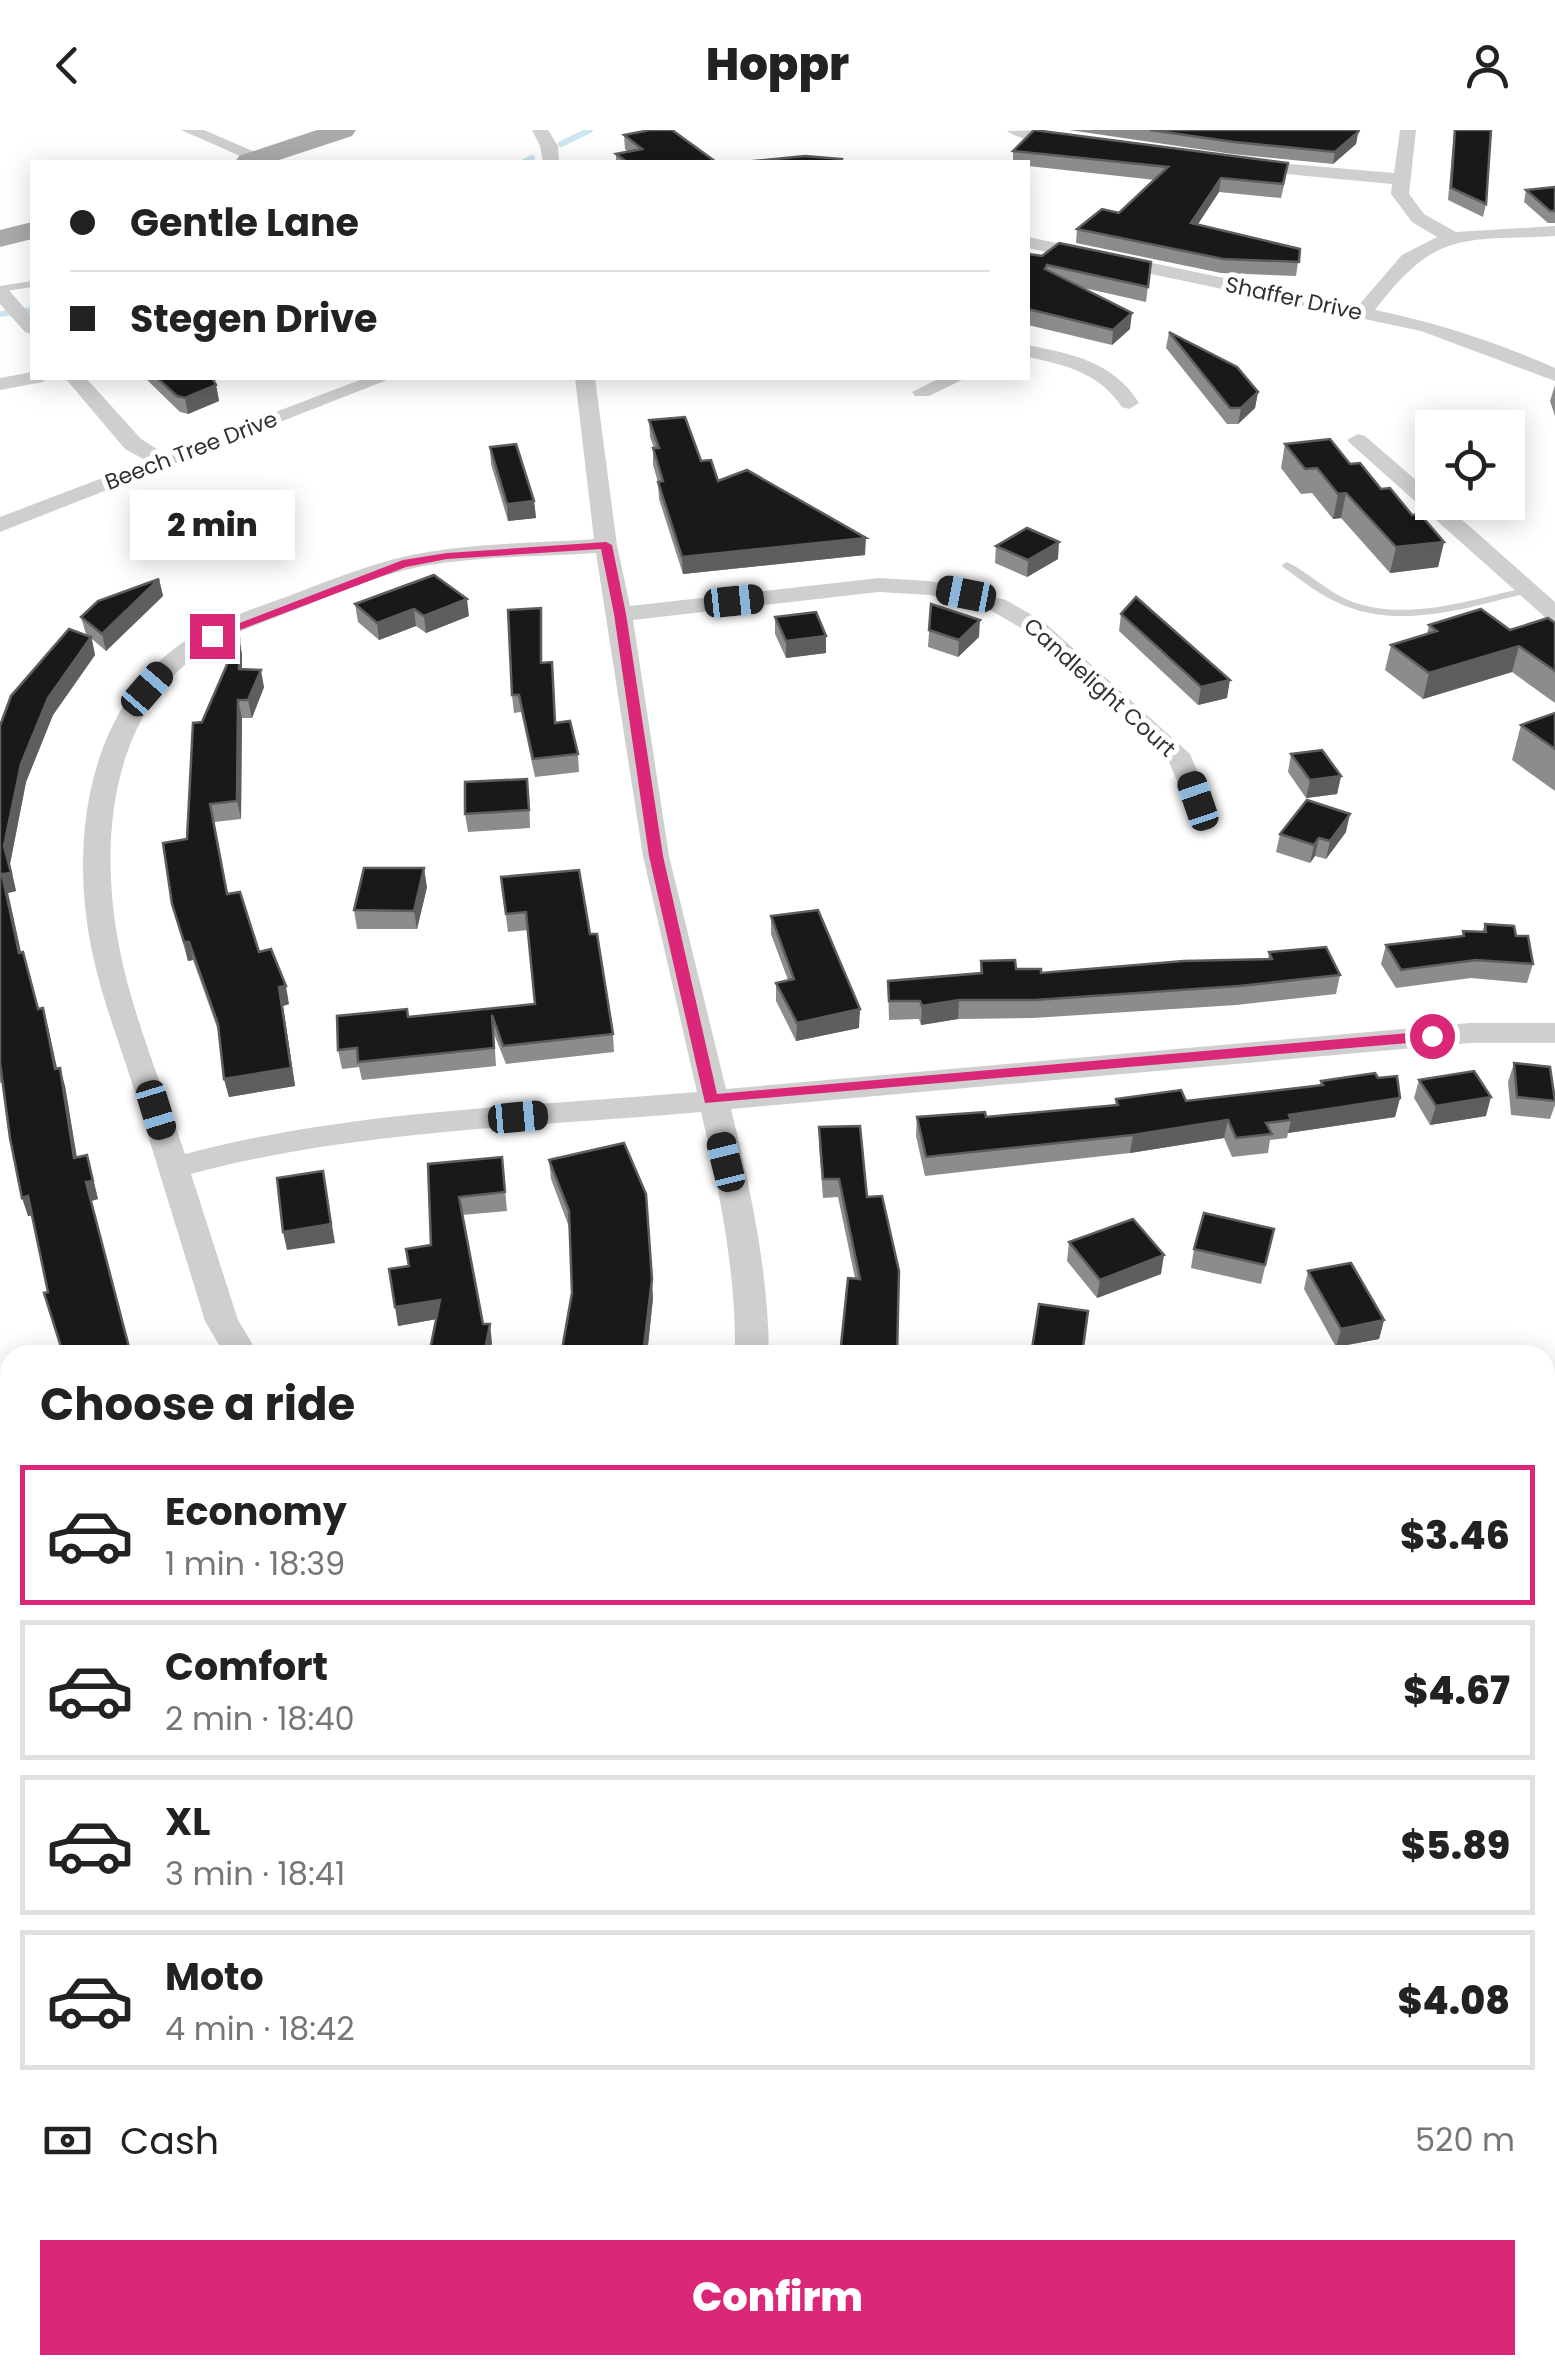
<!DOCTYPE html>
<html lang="en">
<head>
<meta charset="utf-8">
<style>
	body { margin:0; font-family:Poppins,sans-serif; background:#f2f2f2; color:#222; height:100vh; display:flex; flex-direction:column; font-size:38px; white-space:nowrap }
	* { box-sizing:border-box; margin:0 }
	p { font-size:32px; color:#767676 }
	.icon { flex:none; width:55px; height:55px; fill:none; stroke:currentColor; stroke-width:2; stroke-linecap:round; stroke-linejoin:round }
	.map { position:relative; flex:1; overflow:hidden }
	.panel { position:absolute; left:0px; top:1215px; width:1555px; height:1030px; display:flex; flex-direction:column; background:#fff; border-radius:30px 30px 0 0; box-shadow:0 5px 25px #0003 }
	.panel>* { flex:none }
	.hud { position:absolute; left:30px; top:30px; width:1000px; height:220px; border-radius:0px; box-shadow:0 5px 25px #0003; display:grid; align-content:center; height:220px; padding:0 40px; background:#fff }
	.tools { position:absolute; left:1415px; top:280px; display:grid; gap:20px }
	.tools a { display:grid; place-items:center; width:110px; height:110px; border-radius:0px; background:#fff; box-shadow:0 5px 25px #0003; font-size:50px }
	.end { position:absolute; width:45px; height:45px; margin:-22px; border:12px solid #db2777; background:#fff; box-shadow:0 0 0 5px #fff }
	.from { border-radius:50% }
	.bubble { position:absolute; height:70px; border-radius:0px; background:#fff; box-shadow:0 5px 25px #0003; font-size:32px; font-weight:800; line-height:70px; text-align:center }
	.car { position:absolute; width:30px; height:60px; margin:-30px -15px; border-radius:12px; box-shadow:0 0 8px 2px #0007; background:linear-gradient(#222 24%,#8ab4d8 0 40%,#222 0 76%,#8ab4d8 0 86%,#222 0) }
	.hud b { display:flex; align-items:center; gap:35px; height:95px; font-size:38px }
	.hud b+b { border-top:2px solid #e0e0e0 }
	.hud i { width:25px; height:25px; background:#222 }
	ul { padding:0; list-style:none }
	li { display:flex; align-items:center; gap:30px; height:140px; margin:0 20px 15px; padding:0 20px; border:5px solid #e0e0e0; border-radius:0px }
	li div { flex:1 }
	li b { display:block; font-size:38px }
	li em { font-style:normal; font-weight:800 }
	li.current { border-color:#db2777 }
	li>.icon { width:90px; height:90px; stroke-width:1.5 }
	h2 { padding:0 40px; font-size:45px; line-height:120px }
	.pay { display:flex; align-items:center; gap:25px; height:110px; padding:0 40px; font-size:38px }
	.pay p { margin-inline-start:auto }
	.action { display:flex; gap:20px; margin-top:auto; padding:20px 40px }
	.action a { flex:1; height:115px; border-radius:0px; background:#db2777; color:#fff; font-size:40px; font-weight:800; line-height:115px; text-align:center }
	header { display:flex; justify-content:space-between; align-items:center; height:130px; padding:0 40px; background:#fff; font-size:45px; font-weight:800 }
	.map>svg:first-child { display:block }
	.green { fill:#eaefe0 }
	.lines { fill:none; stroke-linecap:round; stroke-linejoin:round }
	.stream { stroke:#cce5ef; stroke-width:6 }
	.lane { fill:#cfcfcf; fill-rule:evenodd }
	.street { fill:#cfcfcf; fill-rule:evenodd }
	.primary { fill:#aaa; fill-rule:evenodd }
	.wall { fill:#8c8c8c }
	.shaded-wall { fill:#5e5e5e }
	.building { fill:#191919; stroke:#5e5e5e; stroke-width:2.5 }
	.route { fill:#db2777 }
	.labels { text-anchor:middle; stroke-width:10; stroke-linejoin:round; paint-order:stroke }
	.far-street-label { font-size:22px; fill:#323232; stroke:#fff }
</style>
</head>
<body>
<header><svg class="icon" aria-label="back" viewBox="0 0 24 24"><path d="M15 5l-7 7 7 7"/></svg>Hoppr<svg class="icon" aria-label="person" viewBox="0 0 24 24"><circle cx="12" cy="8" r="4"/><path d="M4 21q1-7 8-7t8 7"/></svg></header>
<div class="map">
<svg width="1555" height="2245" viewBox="0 0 1555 2245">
	<rect width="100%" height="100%" fill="#fff"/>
	<polygon class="green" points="0,1292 10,1338 10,2105 0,2106"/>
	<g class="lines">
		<g class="stream">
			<polyline points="561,14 590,0"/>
			<polyline points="524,32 532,28"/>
			<polyline points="0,184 32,180"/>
		</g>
		<g class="lane">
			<polygon points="32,151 32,157 0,162 0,156"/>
			<path d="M 1287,432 C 1310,443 1328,463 1353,472 C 1409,492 1472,469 1528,457 L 1533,460 L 1528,463 C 1468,477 1403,500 1343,475 C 1321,466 1302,451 1283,437 L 1282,435 Z"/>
		</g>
		<g class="street">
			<polygon points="181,0 204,0 269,28 254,32"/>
			<polygon points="532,0 548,0 558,16 559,32 543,32 540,16"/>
			<path d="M 1044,0 L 1080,9 C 1067,19 1020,11 1007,1 Z"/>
			<path d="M 1400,0 L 1416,0 L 1409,64 L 1424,84 L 1456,102 L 1555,96 L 1555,106 C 1461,111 1437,99 1375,180 C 1438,193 1496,212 1555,238 L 1555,251 L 1421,201 L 1028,118 L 1028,107 L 1358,176 L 1402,125 L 1437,107 L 1412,92 L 1391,64 L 1392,54 L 1244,40 L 1235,35 L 1244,30 L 1394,43 Z"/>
			<polygon points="0,156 7,158 32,187 32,204 25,202 0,174"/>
			<path d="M 1028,215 C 1072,224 1114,232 1139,273 L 1129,279 L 1122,277 C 1099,243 1066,235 1028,227 Z"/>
			<polygon points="32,242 32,248 46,248 43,252 0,260 0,248"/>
			<polygon points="65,248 86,248 141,309 165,324 365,248 392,248 0,402 0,387 147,331 125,319"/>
			<path d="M 575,248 L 595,248 L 617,415 L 630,476 L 879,448 L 930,451 L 1006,470 L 1044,492 L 1190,624 L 1210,671 L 1197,679 L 1188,677 L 1169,632 L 1028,502 L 990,480 L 930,465 L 879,462 L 633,490 L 669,726 L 726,959 L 1470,893 L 1555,893 L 1555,913 L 1470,913 L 731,979 C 751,1062 768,1139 769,1225 L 735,1225 C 736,1141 720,1064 701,982 C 534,997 352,1000 191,1044 L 238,1190 L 259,1225 L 225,1225 L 205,1191 C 181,1112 156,1032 132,953 C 119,912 103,871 94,830 C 69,723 83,589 175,518 C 210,491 258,478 299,462 C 341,446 383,429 428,422 C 483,413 539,413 594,409 ZM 596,423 L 643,726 L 697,962 C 526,977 350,980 185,1024 C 160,949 126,871 115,792 C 102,700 114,591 192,529 C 219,507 255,496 287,483 C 331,466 376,445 423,436 C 480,426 538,427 596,423 Z"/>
			<polygon points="940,248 966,248 929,266 915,266 912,262"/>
			<polygon points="1358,304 1365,306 1432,364 1432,372 1442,372 1555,472 1555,491 1547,489 1351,314 1347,310"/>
			<polygon points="1555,1665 1555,1713 1545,1717 1545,1669"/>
			<polygon points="1545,1999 1555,2003 1555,2056 1550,2058 1545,2056"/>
			<polygon points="869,2235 941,2235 937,2245 865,2245"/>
		</g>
		<g class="primary">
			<polygon points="317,0 356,0 352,6 273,32 235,32 239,26"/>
			<polygon points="32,92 32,109 0,117 0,100"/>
		</g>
	</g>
	<g class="wall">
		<polygon points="1069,0 1359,0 1356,14 1333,34 1232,24"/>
		<polygon points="1454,0 1491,0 1486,74 1483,87 1448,70"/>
		<polygon points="624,5 716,32 616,32 616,24 628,22 625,19"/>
		<polygon points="1013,21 1286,47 1281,68 1219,62 1197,95 1300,119 1296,146 1221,143 1076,113 1077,99 1119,83 1155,50 1028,36 1028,32 1013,32"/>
		<polygon points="1555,57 1555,93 1548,93 1524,72 1526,60"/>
		<polygon points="1028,124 1151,132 1146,172 1084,158 1130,199 1112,215 1028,195"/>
		<polygon points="1169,202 1258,262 1255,278 1238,294 1227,294 1166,218"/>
		<polygon points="145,248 212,248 216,255 219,271 188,284 180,282"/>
		<polygon points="1555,255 1555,286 1550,271"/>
		<polygon points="649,290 701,331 718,351 865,425 683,444 659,369 658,352 653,335 653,318 654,318 650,307"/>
		<polygon points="1285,314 1350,334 1381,359 1444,412 1438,437 1390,443 1341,388 1333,389 1312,363 1301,364 1281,338"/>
		<polygon points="490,317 534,371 536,388 508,391 491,334"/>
		<polygon points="996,416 1058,429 1027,447 995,433"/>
		<polygon points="434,445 469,486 426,503 416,496 379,510 358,492 355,474"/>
		<polygon points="159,449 163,466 106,521 92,509 95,525 53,585 26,652 10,734 16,761 8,763 21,822 23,822 39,879 48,897 57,938 65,956 77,1028 87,1025 92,1044 98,1069 91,1071 132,1225 63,1225 44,1163 48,1162 32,1085 28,1086 3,952 0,953 0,596 88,506 86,504 81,487"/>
		<polygon points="931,474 979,507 958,527 928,517"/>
		<polygon points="541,478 542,533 556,593 578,624 579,642 535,647 521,582 514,583 512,565"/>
		<polygon points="1121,484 1227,568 1198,575 1119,501"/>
		<polygon points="775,487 826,506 826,523 786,528 775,504"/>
		<polygon points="1555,493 1555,573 1512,542 1423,569 1385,540 1391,515 1427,504 1429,495 1510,500"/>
		<polygon points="239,507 242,525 242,539 264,557 252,588 242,588 241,689 214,692 228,764 289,874 283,876 295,956 229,967 224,949 219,903 193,830 188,831 172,774 187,709 202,592"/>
		<polygon points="1555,583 1555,661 1512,630 1521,595"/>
		<polygon points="1291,624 1341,646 1337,664 1306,668 1288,642"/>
		<polygon points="529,666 530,698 468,702 465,684"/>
		<polygon points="1346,702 1326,729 1315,726 1310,733 1276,722 1280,704"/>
		<polygon points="501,747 590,804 613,904 614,922 506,934 494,904 496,936 362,950 359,937 342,939 338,920 408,887 535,874 528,800 508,802"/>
		<polygon points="427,757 417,799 357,799 354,780"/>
		<polygon points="771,786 859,898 796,911 776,871 776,853 788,850 771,804"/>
		<polygon points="1485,794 1516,806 1533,834 1527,853 1471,848 1396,858 1381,834 1386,815 1462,806 1463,801 1482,802"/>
		<polygon points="1269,822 1340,845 1336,864 1236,875 1033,888 958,889 921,895 919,889 889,890 888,851 980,843 981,831 1016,839 1041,843 1268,830"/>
		<polygon points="1514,933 1555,963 1555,975 1550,989 1511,985 1508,952"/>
		<polygon points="1378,948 1400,968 1395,987 1288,1003 1287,1008 1270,1010 1268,1023 1232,1027 1224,1008 1130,1023 925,1046 916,1006 917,987 986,987 1115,975 1116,969 1186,971 1320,955 1321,951"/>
		<polygon points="1419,950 1486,986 1430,995 1414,968"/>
		<polygon points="819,997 867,1067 897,1225 855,1148 838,1067 823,1068 819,1016"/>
		<polygon points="502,1027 507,1081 462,1085 483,1194 492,1213 436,1189 398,1196 409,1136 431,1115 428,1034"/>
		<polygon points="549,1030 653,1168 647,1225 561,1225 572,1163 569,1097 551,1049"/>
		<polygon points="1274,1099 1261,1154 1191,1138 1194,1119"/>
		<polygon points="1069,1112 1161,1144 1097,1168 1067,1131"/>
		<polygon points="1308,1141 1384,1190 1379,1209 1336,1217 1304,1159"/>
		<polygon points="1555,1441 1555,1467 1546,1463"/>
		<polygon points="1396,2235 1495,2235 1491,2241 1479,2245 1401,2245"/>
	</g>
	<g class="shaded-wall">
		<polygon points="1358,2 1356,14 1333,34 1335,22"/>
		<polygon points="1221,48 1219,62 1189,108 1191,93"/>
		<polygon points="1132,183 1130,199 1112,215 1113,200"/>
		<polygon points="216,255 219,271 188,284 185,268"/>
		<polygon points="1258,262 1255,278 1238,294 1241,278"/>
		<polygon points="1346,363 1341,388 1333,389 1338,364"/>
		<polygon points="534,371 536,388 508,391 507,374"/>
		<polygon points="866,408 865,425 683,444 682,427"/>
		<polygon points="1059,412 1058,429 1027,447 1028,430"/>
		<polygon points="1444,412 1438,437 1390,443 1396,417"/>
		<polygon points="159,449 163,466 106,521 102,504"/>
		<polygon points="467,469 469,486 426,503 424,486"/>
		<polygon points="414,479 416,496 379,510 377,493"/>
		<polygon points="980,490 979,507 958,527 959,510"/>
		<polygon points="826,506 826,523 786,528 786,511"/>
		<polygon points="91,507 95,525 53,585 26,652 10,734 16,761 8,763 25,841 19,823 2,744 4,716 21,634 48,568"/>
		<polygon points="239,507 242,525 242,556 239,539"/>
		<polygon points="1519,516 1512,542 1423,569 1429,543"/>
		<polygon points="261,540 264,557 252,588 248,570"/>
		<polygon points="1230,550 1227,568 1198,575 1201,557"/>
		<polygon points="238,570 242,588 241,689 237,671"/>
		<polygon points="1341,646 1337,664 1306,668 1310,650"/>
		<polygon points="1350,684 1346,702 1326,729 1330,711"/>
		<polygon points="1319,708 1315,726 1310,733 1314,715"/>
		<polygon points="424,738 427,757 417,799 414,781"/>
		<polygon points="184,812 189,812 193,830 188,831"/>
		<polygon points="286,856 289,874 283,876 295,956 229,967 224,949 279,857"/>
		<polygon points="959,870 958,889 921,895 922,876"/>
		<polygon points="43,878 48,897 61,957 55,939"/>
		<polygon points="860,879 859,898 796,911 797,893"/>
		<polygon points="60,938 65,956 80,1047 74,1028"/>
		<polygon points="1491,967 1486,986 1430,995 1436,976"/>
		<polygon points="1400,968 1395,987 1288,1003 1291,990 1289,985"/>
		<polygon points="1228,990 1224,1008 1130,1023 1133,1005"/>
		<polygon points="87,1025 98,1069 91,1071 132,1225 86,1052"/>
		<polygon points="323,1041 335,1113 287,1120 283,1102"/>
		<polygon points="28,1066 34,1085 28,1086 22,1068"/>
		<polygon points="1164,1125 1161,1144 1097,1168 1100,1150"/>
		<polygon points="652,1149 653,1168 647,1225 643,1225"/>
		<polygon points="440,1170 443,1188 398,1196 395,1177"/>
		<polygon points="1384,1190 1379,1209 1336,1217 1341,1199"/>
		<polygon points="490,1194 492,1213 490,1225 484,1225"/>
		<polygon points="1555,1516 1555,1523 1551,1531 1545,1536 1545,1524"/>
		<polygon points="241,2235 245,2235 247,2245 243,2245"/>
		<polygon points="424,2235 427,2245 401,2245"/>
		<polygon points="491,2235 508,2235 492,2240"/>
		<polygon points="1479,2235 1495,2235 1491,2241 1479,2245 1452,2245"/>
	</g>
	<g class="building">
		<polygon points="650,0 672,0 716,32 627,32 616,24 642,19 624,5"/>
		<polygon points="1034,0 1288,33 1283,54 1221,48 1191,93 1300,119 1299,132 1223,129 1077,99 1102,79 1119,83 1168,37 1013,21"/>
		<polygon points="1150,0 1359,0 1358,2 1335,22 1234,12"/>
		<polygon points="1455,0 1491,0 1486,74 1451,58"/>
		<polygon points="805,26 842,29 841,32 743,32"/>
		<polygon points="1555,57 1555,81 1550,81 1526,60"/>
		<polygon points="1059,113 1151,132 1148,157 1047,135 1045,139 1132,183 1113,200 1028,179 1028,124 1042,126"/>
		<polygon points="1169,202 1237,237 1258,262 1241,278 1230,278"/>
		<polygon points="157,248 212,248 216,255 185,268 177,266"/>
		<polygon points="685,287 701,331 711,330 718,351 747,340 866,408 682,427 658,352 663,351 653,318 659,318 649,290"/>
		<polygon points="1330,309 1350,334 1360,333 1381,359 1390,358 1412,385 1420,384 1444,412 1396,417 1346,363 1338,364 1317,338 1305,339 1285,314"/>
		<polygon points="516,314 534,371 507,374 490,317"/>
		<polygon points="1027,398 1059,412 1028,430 996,416"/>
		<polygon points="434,445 467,469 424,486 414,479 377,493 355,474"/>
		<polygon points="159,449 102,504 81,487 98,471"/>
		<polygon points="1136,467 1230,550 1201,557 1121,484"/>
		<polygon points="931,474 980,490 959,510 929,500"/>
		<polygon points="541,478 541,533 552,532 555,593 570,591 578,624 533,629 519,565 512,565 508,480"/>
		<polygon points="1481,479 1510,500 1548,488 1555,493 1555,541 1519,516 1429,543 1391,515 1437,501 1429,495"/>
		<polygon points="816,482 826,506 786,511 775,487"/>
		<polygon points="69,499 91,507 48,568 21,634 4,716 11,743 2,744 19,823 23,822 38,879 43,878 55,939 60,938 74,1028 87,1025 93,1051 86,1052 131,1225 67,1225 66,1219 62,1220 44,1163 48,1162 28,1066 22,1068 10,1008 0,933 0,596 11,566"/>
		<polygon points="239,507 239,539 261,540 248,570 238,570 237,671 210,674 227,764 240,762 259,822 271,819 286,856 279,857 291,938 224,949 218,894 189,812 184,812 172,774 163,713 187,709 193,593 202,592"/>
		<polygon points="1555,583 1555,619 1521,595"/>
		<polygon points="1322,620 1341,646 1310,650 1291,624"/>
		<polygon points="527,649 529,680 465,684 465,652"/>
		<polygon points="1307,670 1350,684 1330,711 1319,708 1314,715 1280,704"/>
		<polygon points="364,738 424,738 414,781 354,780"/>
		<polygon points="579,740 590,804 597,804 613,904 503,916 492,885 494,918 358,932 357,918 338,920 337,886 407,879 408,887 535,874 526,782 506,784 501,747"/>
		<polygon points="818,780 860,879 797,893 776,853 794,849 771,786"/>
		<polygon points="1485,794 1514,796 1516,806 1528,806 1533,834 1476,830 1401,840 1386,815 1464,806 1463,801 1486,802"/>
		<polygon points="1326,817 1340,845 1239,856 1035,870 959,870 922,876 920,871 889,871 888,851 982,843 981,831 1015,830 1016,839 1041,839 1041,843 1184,831 1272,829 1269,822"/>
		<polygon points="1514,933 1550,937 1555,971 1517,967"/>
		<polygon points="1474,941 1491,967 1436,976 1419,950"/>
		<polygon points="1375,943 1378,948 1397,946 1400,968 1289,985 1291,990 1266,993 1272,1004 1236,1008 1228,990 1133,1005 926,1027 917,987 985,982 986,987 1118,975 1116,969 1181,960 1186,971 1323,955 1321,951"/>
		<polygon points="860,996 867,1067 882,1066 899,1141 897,1225 840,1225 848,1148 860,1149 839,1049 823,1049 819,997"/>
		<polygon points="624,1013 646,1064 652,1149 643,1225 561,1225 572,1163 569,1081 549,1030"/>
		<polygon points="502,1027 505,1062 459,1067 483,1194 490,1194 484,1225 429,1225 440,1170 395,1177 389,1139 409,1136 406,1119 431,1115 428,1034"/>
		<polygon points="323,1041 331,1094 283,1102 277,1048"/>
		<polygon points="1204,1083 1274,1099 1265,1135 1194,1119"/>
		<polygon points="1133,1089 1164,1125 1100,1150 1069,1112"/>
		<polygon points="1351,1133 1384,1190 1341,1199 1308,1141"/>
		<polygon points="1039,1174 1088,1181 1082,1225 1031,1225"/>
		<polygon points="1545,1502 1555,1510 1555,1516 1545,1524"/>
		<polygon points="164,2235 241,2235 243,2245 138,2245"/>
		<polygon points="330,2235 424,2235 424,2236 401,2245 332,2245"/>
		<polygon points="1279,2235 1332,2235 1336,2245 1268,2245 1266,2240"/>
		<polygon points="1410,2235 1479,2235 1452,2245 1415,2245"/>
	</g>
	<polygon class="route" points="606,412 612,415 626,484 663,726 717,964 1432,901 1440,906 1432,911 705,973 649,726 614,484 601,419 447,429 406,437 216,509 206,506 403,430 447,423"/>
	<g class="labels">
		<g class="far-street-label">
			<text transform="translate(1294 168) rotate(12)" y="8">Shaffer Drive</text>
			<text transform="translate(191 320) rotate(-21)" y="8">Beech Tree Drive</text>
			<text transform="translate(1100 557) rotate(42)" y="8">Candlelight Court</text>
		</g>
	</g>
</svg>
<div class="tools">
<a><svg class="icon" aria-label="locate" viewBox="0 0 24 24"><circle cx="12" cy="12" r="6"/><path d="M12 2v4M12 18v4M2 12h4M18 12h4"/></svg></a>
</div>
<i class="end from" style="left:1432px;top:906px"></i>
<i class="end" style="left:212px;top:506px"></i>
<div class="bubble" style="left:130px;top:360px;width:165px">2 min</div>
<i class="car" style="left:966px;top:464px;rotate:281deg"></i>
<i class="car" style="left:734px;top:471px;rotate:84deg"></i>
<i class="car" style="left:147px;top:559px;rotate:41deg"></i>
<i class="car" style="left:1198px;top:671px;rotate:341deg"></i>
<i class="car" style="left:156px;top:980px;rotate:163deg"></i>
<i class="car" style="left:518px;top:987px;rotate:85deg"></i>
<i class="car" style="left:726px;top:1032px;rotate:346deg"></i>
<div class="hud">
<b><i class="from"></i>Gentle Lane</b>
<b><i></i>Stegen Drive</b>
</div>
<section class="panel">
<h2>Choose a ride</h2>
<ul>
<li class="current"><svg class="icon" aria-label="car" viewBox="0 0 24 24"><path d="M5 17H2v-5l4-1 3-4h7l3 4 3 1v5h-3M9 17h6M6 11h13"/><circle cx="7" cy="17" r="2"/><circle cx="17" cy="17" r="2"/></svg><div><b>Economy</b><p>1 min · 18:39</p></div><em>$3.46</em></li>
<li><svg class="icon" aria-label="car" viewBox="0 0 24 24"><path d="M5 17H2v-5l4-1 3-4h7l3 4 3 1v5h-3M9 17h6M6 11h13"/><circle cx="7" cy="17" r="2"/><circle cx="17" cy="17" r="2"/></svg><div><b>Comfort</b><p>2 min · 18:40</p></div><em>$4.67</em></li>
<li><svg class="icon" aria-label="car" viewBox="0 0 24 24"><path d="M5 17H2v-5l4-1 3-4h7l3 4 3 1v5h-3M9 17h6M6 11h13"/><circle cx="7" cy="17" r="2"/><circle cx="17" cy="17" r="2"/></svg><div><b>XL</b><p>3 min · 18:41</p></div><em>$5.89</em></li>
<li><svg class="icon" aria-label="car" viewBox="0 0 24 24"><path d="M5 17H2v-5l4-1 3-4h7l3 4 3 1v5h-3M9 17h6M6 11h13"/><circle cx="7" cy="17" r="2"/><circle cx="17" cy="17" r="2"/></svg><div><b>Moto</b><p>4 min · 18:42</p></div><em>$4.08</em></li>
</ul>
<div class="pay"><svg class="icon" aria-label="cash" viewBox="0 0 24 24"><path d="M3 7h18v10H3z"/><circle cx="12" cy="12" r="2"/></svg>Cash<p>520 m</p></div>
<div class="action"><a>Confirm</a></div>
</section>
</div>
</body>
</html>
